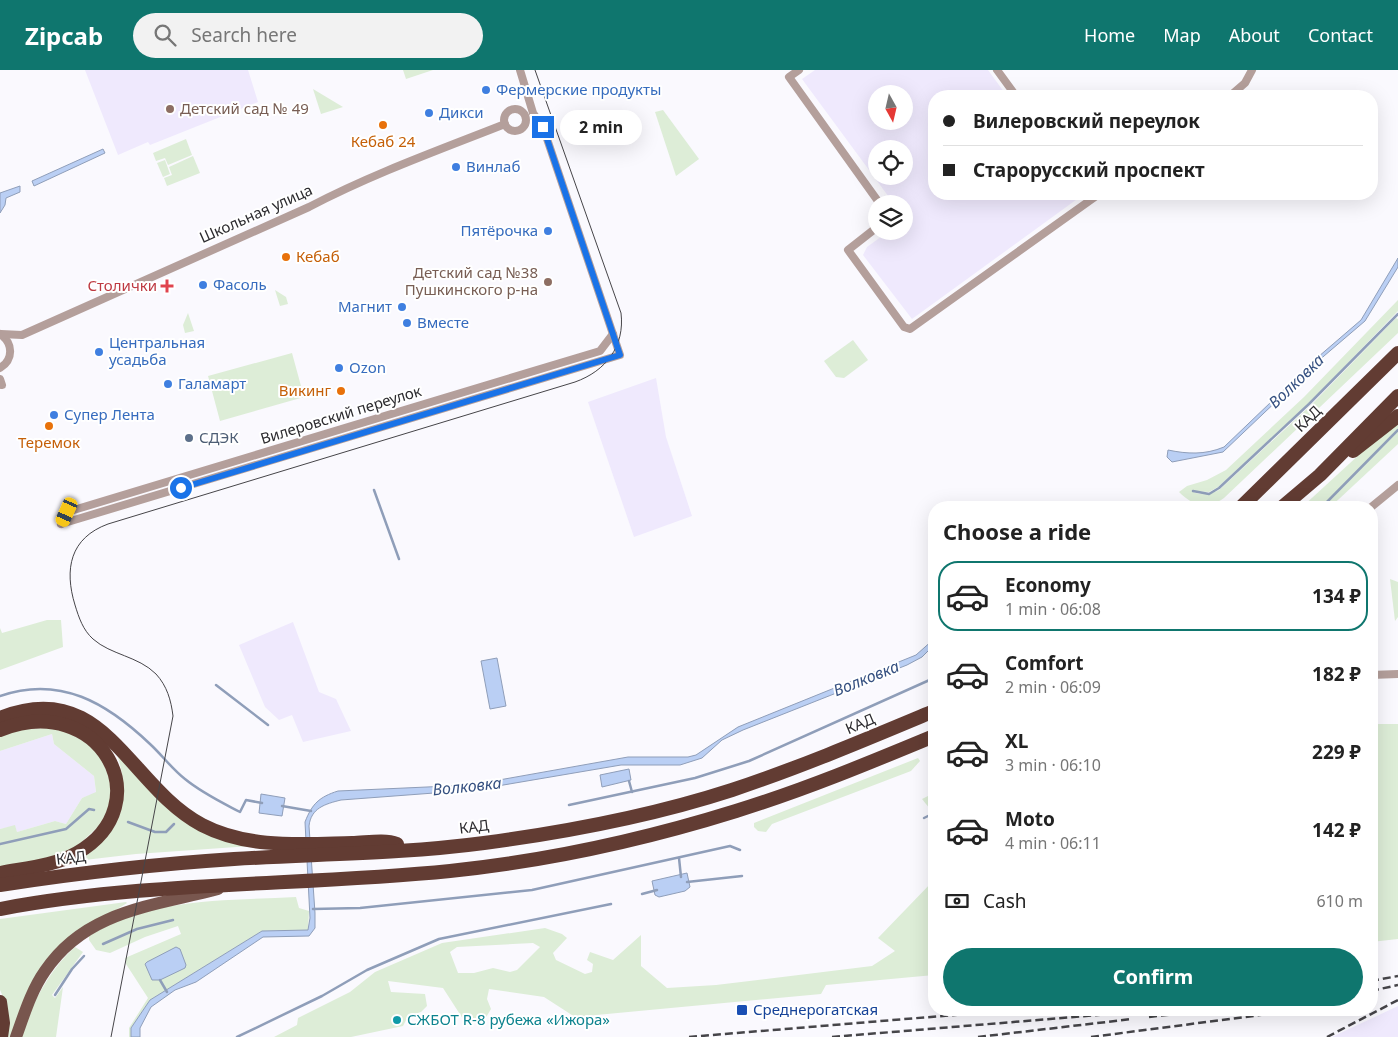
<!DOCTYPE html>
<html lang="en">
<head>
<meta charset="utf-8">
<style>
	body { margin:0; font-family:"Noto Sans",sans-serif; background:#f2f2f2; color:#222; height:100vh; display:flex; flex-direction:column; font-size:19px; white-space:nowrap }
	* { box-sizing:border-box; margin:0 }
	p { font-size:16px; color:#767676 }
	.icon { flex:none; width:28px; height:28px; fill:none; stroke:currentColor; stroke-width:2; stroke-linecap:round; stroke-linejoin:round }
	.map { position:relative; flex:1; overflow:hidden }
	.drawer { position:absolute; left:928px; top:431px; width:450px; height:515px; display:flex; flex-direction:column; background:#fff; border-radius:20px; box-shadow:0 5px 20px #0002 }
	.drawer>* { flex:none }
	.guide { position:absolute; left:928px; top:20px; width:450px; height:110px; border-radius:20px; box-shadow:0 5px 20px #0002; display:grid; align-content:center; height:110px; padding:0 15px; background:#fff }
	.needle { width:32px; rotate:172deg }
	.buttons { position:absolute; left:868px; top:15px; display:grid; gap:10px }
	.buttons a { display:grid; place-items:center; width:45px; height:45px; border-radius:50%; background:#fff; box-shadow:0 5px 20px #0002; font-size:25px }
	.end { position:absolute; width:22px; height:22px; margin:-11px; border:6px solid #1a73e8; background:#fff; box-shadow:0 0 0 2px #fff }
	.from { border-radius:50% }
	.bubble { position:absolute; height:35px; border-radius:18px; background:#fff; box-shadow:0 5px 20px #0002; font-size:16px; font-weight:700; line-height:35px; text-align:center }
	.car { position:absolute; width:15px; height:30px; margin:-15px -8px; border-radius:6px; box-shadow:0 0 4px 1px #0007; background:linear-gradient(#f5c518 24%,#345 0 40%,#f5c518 0 76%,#345 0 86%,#f5c518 0) }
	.guide b { display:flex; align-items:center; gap:18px; height:48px; font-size:19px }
	.guide b+b { border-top:1px solid #e0e0e0 }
	.guide i { width:12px; height:12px; background:#222 }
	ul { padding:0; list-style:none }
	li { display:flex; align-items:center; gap:15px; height:70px; margin:0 10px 8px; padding:0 5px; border:2px solid transparent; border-radius:20px }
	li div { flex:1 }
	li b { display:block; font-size:19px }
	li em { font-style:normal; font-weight:700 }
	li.selected { border-color:#0f766e }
	li>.icon { width:45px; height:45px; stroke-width:1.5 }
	h2 { padding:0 15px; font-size:22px; line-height:60px }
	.pay { display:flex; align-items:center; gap:12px; height:55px; padding:0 15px; font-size:19px }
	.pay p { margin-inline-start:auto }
	.action { display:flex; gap:10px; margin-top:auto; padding:10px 15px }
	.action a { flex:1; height:58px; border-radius:30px; background:#0f766e; color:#fff; font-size:20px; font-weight:700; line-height:58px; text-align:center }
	header { display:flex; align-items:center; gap:30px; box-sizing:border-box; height:70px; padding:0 25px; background:#0f766e; color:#fff }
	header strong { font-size:24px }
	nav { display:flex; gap:28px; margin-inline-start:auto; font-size:18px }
	.search { width:350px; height:45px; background:#f2f2f2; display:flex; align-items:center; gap:12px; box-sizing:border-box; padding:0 18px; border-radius:28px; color:#767676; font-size:19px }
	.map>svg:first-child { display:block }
	.built { fill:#efe9fd; fill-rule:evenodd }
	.green { fill:#ddedd7; fill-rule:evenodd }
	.water { fill:#bacff4; stroke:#8f9eb9 }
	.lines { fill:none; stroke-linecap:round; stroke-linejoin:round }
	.stream { stroke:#8f9eb9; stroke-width:2.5 }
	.street { stroke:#b49f9b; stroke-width:8 }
	.primary { stroke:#78564e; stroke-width:12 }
	.highway { stroke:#623c33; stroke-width:14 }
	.tram { stroke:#464549; stroke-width:1 }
	.rail { stroke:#464549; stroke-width:2.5; stroke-dasharray:8 4; stroke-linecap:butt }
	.route { stroke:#1a73e8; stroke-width:6 }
	.shop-dot { fill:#3f7fe0; stroke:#fff; stroke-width:2 }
	.education-dot { fill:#8d6e63; stroke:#fff; stroke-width:2 }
	.food-dot { fill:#e8710a; stroke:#fff; stroke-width:2 }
	.health-dot { fill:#e0444e; stroke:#fff; stroke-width:2 }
	.service-dot { fill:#5c6f8a; stroke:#fff; stroke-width:2 }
	.transit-dot { fill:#1a4fb4; stroke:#fff; stroke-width:2 }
	.culture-dot { fill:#0f9aa8; stroke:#fff; stroke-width:2 }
	.labels { text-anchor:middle; stroke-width:4; stroke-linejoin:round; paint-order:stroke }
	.shop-label { font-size:15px; fill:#366cbe; stroke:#fff; text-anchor:start }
	.education-label { font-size:15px; fill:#785e54; stroke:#fff; text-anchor:start }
	.food-label { font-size:15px; fill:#c56008; stroke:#fff }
	.street-label { font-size:15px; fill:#2c2b2f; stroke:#fff }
	.health-label { font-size:15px; fill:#be3a42; stroke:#fff; text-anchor:end }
	.service-label { font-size:15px; fill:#4e5e75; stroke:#fff; text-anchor:start }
	.transit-label { font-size:15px; fill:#164399; stroke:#fff; text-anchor:start }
	.culture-label { font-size:15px; fill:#0d838f; stroke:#fff; text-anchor:start }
	.water-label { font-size:16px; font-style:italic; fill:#355080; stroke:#fff }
</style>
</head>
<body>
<header>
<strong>Zipcab</strong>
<div class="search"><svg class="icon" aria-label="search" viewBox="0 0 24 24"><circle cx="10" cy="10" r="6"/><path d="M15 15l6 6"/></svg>Search here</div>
<nav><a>Home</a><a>Map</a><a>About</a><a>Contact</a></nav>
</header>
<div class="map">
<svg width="1398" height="967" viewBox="0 0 1398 967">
	<rect width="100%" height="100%" fill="#faf9fe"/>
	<g class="built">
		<polygon points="85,0 248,0 258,32 150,75 148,72 118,85"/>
		<path d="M 815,0 L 988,0 L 1007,26 L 934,26 L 934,124 L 1077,124 L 1080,127 L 912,249 L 863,185 L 867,177 L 889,161 L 904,161 L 904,134 L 894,134 L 802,9 ZM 876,24 L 904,24 L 904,51 L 876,51 ZM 876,79 L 904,79 L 904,106 L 876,106 Z"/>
		<polygon points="656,308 666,367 692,446 634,467 588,332"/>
		<polygon points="293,552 319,622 336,629 351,661 303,672 292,645 279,650 265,637 239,575"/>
		<polygon points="52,664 54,674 94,706 96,723 82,728 66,754 55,751 17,762 15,756 0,759 0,681"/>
		<polygon points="1398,936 1398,967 1332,967"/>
	</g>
	<g class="green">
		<polygon points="403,0 433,0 406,9"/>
		<polygon points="313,19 343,37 321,44"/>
		<polygon points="663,40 699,89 676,106 655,42"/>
		<polygon points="186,69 192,85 168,95 165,88 156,91 153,83"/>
		<polygon points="193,86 200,103 167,116 164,108 172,105 169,97"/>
		<polygon points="165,90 170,104 163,107 157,93"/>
		<polygon points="275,220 286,227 288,234 280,236"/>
		<path d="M 1398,230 L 1398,241 L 1308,334 L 1218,417 L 1209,422 L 1191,421 C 1202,426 1209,425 1219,420 L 1310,336 L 1396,248 L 1398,249 L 1398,263 L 1224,428 C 1207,440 1193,436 1179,422 L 1187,416 L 1207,410 L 1226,400 L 1304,327 Z"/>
		<polygon points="188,243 194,261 185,263 183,255"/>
		<polygon points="853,270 868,290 844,308 836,307 824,291"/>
		<polygon points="292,283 304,327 220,351 208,306"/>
		<polygon points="1398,349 1398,374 1339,429 1330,437 1301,438"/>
		<polygon points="1390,509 1398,512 1398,547 1395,551"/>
		<polygon points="47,550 61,550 63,577 0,600 0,558 2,563"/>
		<polygon points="1371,654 1398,654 1398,869 1371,872"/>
		<polygon points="60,657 98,680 112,715 111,731 104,751 70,783 0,799 0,759 15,755 17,762 55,751 66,754 82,728 96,722 94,706 54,674 52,664 0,681 0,665 14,660"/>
		<path d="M 116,681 L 148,715 L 251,776 L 136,784 L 76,791 C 87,782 100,773 109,763 C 129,740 125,707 116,681 Z"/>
		<polygon points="918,688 920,691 911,701 772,754 766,762 758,761 754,757 754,753"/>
		<polygon points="934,723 934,744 922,729"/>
		<path d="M 934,810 L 934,905 L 826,915 L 821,924 L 575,947 L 544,927 L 489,919 L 487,929 L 491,939 L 485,949 L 463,949 L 443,918 L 388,911 L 391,922 L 425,924 L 427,936 L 421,942 L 408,946 L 403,956 L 351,967 L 274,967 L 297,955 L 298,948 L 350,922 L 375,902 L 442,873 L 545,858 L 562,864 L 567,868 L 553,883 L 556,890 L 585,904 L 592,902 L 593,894 L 587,890 L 590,882 L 613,890 L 641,865 L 641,896 L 667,918 L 716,915 L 872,896 L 895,881 L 878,868 ZM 533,873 L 540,877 L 517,900 L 510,902 L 493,898 L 474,903 L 458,903 L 450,882 L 457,877 Z"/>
		<path d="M 296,827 L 299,838 L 309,841 L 308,860 L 262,861 L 150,930 L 131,958 L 131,967 L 129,967 L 129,958 L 148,928 L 126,894 L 125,888 L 181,864 L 178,856 L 145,867 L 110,883 L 96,880 L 89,870 L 89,866 C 149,827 227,831 296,827 Z"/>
		<polygon points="126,832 127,833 66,871 11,967 8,967 4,929 0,920 0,849"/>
		<path d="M 75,877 L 83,882 L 52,925 L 55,928 L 63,917 L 56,967 L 20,967 C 33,933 48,901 75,877 Z"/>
	</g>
	<g class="water">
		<polygon points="103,79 105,83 34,116 32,111"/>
		<polygon points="20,116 20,122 6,128 5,135 0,143 0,123"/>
		<path d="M 1398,188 L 1398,197 L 1365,251 L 1324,286 L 1223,382 L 1172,392 L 1167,387 L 1168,380 C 1187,384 1205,385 1224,377 L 1318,287 L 1361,250 Z"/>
		<path d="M 934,569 L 934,575 L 922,587 L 907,595 L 743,660 L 722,670 L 702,688 L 680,695 L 621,695 L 474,720 L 341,730 C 325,734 311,738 309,756 L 315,843 L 315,858 L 309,866 L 263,867 L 196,912 L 175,920 L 151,937 L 140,958 L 140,967 L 131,967 L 131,958 L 150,930 L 262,861 L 308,860 L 310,848 L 305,752 C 312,734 319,727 338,721 L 471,715 L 628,687 L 688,687 L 696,685 L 738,657 L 916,585 Z"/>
		<polygon points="497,588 506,636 490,639 481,591"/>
		<polygon points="629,699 631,710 602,717 600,705"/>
		<polygon points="261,724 285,728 282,746 259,743"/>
		<polygon points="687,803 690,817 685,821 659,827 655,825 652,811"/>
		<polygon points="176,877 180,879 186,895 185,898 160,910 152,910 145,894 147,892"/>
	</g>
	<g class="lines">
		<g class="stream">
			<polyline points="374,420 399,489"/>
			<polyline points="1193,421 1209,424 1219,418 1309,334 1398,244"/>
			<polyline points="1321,438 1398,360"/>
			<polyline points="216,615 268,655"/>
			<path d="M 0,626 C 60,605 107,633 150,674 C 162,685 172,699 185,709 C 202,723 221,732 240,742 L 246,730 L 262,733"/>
			<polyline points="629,711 632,722"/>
			<polyline points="569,735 695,708 749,691 934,608"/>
			<polyline points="282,736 311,741"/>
			<polyline points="924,748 934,743"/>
			<polyline points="128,752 155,762 166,762 174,754"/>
			<polyline points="0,774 66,759 89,739 94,740"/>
			<polyline points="679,788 681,807"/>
			<polyline points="687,812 742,806"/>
			<polyline points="642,824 657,820"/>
			<polyline points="313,839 360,838 532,820 730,776 740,780"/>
			<polyline points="103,874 137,859 173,850"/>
			<polyline points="160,910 167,922"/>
			<polyline points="55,925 72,899 84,886"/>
			<polyline points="237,967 322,926 367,900 439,869 611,834"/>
		</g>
		<g class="street">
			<polyline points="799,0 789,7 880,134"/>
			<polyline points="997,0 1016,26"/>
			<polyline points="1230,26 1245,13 1252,0"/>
			<circle cx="515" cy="50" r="11"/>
			<polyline points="876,158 848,180 904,257 910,259 1099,124"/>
			<path d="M 0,264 C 13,273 14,289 0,298"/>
			<path d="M 1,264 L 22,265 L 309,137 C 372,104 439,80 505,54"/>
			<polyline points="0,309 2,315"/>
			<polyline points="1370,438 1398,415"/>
			<polyline points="61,454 620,285 543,57 533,43 520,0"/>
			<polyline points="61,454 67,442 600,281 613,264"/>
			<polyline points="1371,605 1398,604"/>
		</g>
		<path class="primary" d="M 16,967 C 24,945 31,921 45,901 C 86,840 154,836 218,819"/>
		<g class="highway">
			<polyline points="1353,381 1398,346"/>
			<polyline points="1240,438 1398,283"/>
			<polyline points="1281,438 1320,405 1398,326"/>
			<path d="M 0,648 C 104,606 128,716 202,755 C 248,779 302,774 352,773 C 365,773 384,769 397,774"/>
			<path d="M 0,660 C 100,620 162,734 77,783 C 54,796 26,798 0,803"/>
			<path d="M 0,815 C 78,803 156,794 234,789 C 317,784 401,784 484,773 C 567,762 652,746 732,720 C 801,697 867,669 934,641"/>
			<path d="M 0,839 C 148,811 300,816 450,801 C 546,791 643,770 736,741 C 804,720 869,693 934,666"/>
			<polyline points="0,932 3,953 1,967"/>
		</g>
		<path class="tram" d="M 111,967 L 173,646 C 171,630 167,616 156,604 C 138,586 111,585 93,569 C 83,560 79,548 75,535 C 64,499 70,468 108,454 L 575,312 C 606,301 625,276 621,243 L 535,0"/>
		<g class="rail">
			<polyline points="1371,911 1398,906"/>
			<polyline points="1371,921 1398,915"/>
			<polyline points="1149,947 1208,940"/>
			<polyline points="689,967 1014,940"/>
			<polyline points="832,967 1158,940"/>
			<polyline points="978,967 1132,949"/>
			<polyline points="1091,967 1299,940"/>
			<polyline points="1327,967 1398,930"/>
		</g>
	</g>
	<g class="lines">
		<polyline class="route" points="181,418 620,285 543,57"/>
	</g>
	<g class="shop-dot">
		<circle cx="486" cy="20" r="5"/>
		<circle cx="429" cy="43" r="5"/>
		<circle cx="456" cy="97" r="5"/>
		<circle cx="548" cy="161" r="5"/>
		<circle cx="203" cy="215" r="5"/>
		<circle cx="402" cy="237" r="5"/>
		<circle cx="407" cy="253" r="5"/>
		<circle cx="99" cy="282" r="5"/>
		<circle cx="339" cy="298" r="5"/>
		<circle cx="168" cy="314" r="5"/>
		<circle cx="54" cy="345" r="5"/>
	</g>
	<g class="education-dot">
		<circle cx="170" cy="39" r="5"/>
		<circle cx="548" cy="212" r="5"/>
	</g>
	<g class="food-dot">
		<circle cx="383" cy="55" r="5"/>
		<circle cx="286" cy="187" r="5"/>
		<circle cx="341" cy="321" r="5"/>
		<circle cx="49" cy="356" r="5"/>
	</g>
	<path class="health-dot" d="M164.5 208.5h5v5h5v5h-5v5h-5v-5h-5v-5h5z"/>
	<circle class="service-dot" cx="189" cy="368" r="5"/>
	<rect class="transit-dot" x="736" y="934" width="12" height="12" rx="2.5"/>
	<circle class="culture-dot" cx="397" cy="950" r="5"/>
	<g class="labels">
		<g class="shop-label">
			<text x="496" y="25">Фермерские продукты</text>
			<text x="439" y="48">Дикси</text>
			<text x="466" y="102">Винлаб</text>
			<text x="538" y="166" text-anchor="end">Пятёрочка</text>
			<text x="213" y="220">Фасоль</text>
			<text x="392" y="242" text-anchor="end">Магнит</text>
			<text x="417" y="258">Вместе</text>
			<text x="109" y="278">Центральная<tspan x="109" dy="17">усадьба</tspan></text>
			<text x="349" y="303">Ozon</text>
			<text x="178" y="319">Галамарт</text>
			<text x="64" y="350">Супер Лента</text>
		</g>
		<g class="education-label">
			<text x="180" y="44">Детский сад № 49</text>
			<text x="538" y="208" text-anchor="end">Детский сад №38<tspan x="538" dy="17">Пушкинского р-на</tspan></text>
		</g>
		<g class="food-label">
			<text x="383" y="77">Кебаб 24</text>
			<text x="296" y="192" text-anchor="start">Кебаб</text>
			<text x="331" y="326" text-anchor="end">Викинг</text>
			<text x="49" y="378">Теремок</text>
		</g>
		<g class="street-label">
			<text transform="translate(256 144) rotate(-24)" y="5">Школьная улица</text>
			<text transform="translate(341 345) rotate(-17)" y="5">Вилеровский переулок</text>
			<text transform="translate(1308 349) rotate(-44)" y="5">КАД</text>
			<text transform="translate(860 654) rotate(-23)" y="5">КАД</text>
			<text transform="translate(474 757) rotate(-7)" y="5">КАД</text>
			<text transform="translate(71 788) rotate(-7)" y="5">КАД</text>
		</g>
		<g class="health-label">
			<text x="157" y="221">Столички</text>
		</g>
		<g class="service-label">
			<text x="199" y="373">СДЭК</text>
		</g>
		<g class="transit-label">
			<text x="753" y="945">Среднерогатская</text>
		</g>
		<g class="culture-label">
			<text x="407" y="955">СЖБОТ R-8 рубежа «Ижора»</text>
		</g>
		<g class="water-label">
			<text transform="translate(1296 311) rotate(-44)" y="6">Волковка</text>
			<text transform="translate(866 608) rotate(-22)" y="6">Волковка</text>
			<text transform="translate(467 716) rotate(-6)" y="6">Волковка</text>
		</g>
	</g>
</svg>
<div class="buttons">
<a><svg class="needle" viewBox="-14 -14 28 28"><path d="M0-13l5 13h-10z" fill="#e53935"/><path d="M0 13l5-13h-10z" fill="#767676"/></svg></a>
<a><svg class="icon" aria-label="locate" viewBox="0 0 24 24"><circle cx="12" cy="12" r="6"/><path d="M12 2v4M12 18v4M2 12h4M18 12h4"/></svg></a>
<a><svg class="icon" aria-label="layers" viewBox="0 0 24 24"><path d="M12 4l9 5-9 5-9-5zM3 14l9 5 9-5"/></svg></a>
</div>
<i class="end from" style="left:181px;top:418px"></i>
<i class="end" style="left:543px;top:57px"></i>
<div class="bubble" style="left:560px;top:40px;width:82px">2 min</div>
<i class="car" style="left:67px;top:442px;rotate:204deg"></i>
<div class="guide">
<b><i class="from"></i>Вилеровский переулок</b>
<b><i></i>Старорусский проспект</b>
</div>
<section class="drawer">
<h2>Choose a ride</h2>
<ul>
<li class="selected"><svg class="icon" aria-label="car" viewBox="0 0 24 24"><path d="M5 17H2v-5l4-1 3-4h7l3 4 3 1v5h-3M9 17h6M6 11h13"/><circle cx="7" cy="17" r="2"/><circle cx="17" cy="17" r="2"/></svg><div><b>Economy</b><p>1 min · 06:08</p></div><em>134 ₽</em></li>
<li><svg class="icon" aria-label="car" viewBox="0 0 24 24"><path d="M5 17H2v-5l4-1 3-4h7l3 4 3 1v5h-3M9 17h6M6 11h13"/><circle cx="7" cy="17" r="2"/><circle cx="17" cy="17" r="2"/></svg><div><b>Comfort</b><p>2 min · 06:09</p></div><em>182 ₽</em></li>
<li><svg class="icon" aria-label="car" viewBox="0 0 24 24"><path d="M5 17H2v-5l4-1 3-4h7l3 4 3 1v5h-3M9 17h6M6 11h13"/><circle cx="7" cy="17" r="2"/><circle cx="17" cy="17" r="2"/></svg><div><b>XL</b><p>3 min · 06:10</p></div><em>229 ₽</em></li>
<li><svg class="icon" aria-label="car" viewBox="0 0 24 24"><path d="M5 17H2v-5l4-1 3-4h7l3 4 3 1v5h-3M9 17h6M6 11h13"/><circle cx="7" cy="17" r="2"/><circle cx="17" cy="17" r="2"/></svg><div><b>Moto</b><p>4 min · 06:11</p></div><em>142 ₽</em></li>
</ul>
<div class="pay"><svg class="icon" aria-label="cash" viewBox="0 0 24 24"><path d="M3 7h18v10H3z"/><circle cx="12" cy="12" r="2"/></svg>Cash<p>610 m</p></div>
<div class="action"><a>Confirm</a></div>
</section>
</div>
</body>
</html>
